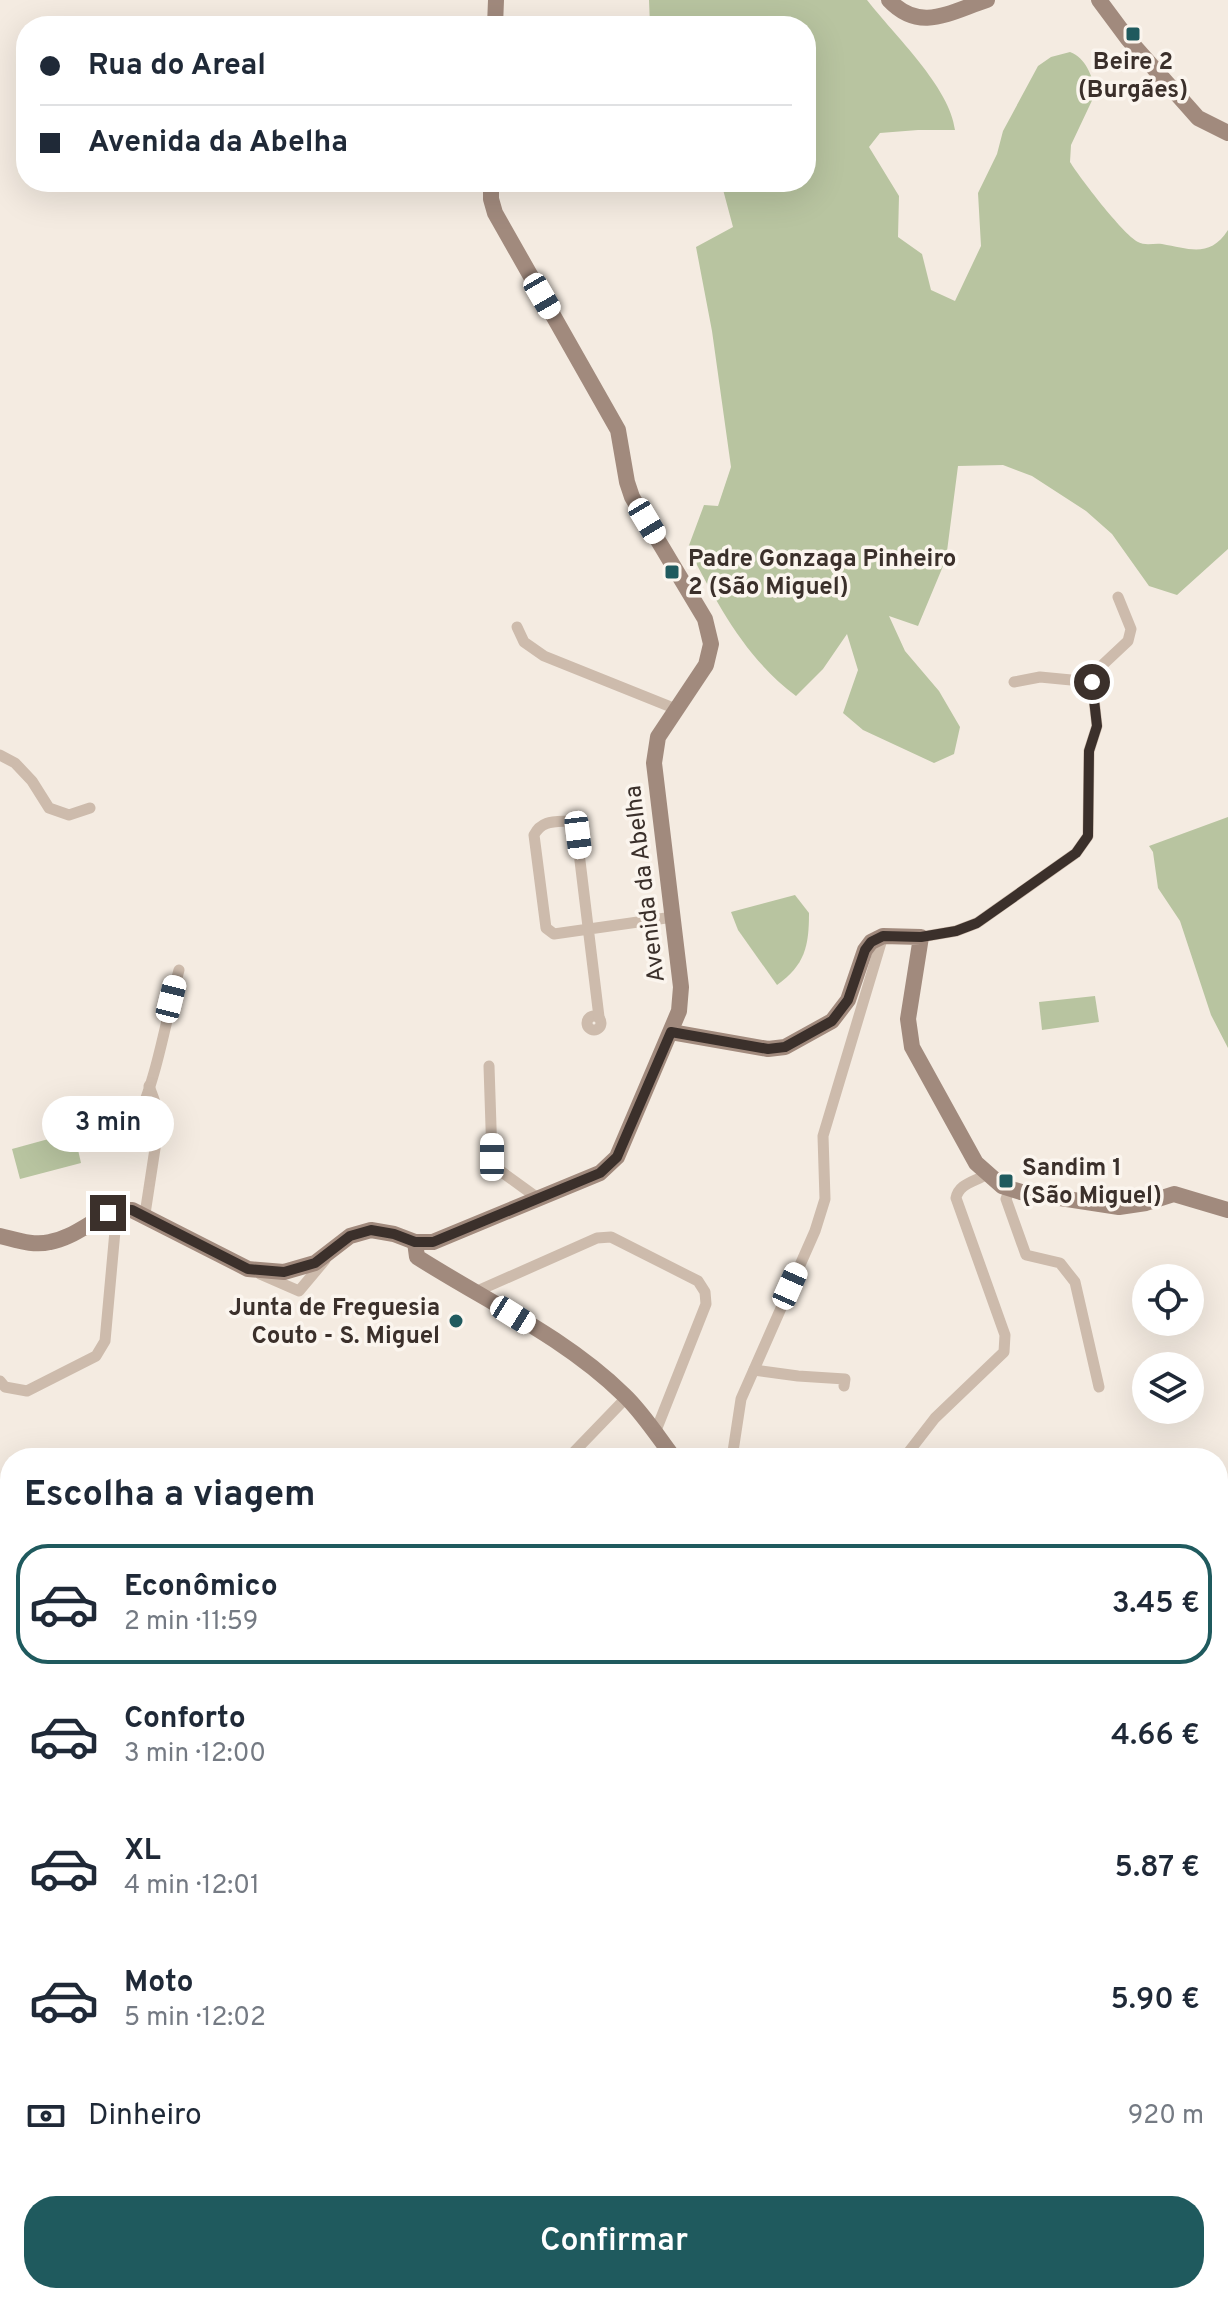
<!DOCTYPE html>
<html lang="pt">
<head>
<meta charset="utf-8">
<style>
	body { margin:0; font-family:Overpass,sans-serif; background:#f2f2f3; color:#1f2937; height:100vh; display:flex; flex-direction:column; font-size:30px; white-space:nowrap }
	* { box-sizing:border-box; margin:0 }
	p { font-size:26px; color:#747a83 }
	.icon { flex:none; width:44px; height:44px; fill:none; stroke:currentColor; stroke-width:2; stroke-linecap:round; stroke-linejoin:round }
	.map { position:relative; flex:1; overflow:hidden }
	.details { position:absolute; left:0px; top:1448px; width:1228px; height:856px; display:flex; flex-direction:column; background:#fff; border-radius:32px 32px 0 0; box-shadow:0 8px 32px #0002 }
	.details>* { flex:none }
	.hud { position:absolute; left:16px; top:16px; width:800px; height:176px; border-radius:32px; box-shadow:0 8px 32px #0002; display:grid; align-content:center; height:176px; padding:0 24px; background:#fff }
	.buttons { position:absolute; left:1132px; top:1264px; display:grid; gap:16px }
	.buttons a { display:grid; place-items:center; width:72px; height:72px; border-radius:50%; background:#fff; box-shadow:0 8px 32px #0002; font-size:40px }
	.end { position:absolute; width:36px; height:36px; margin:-18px; border:10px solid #3b302b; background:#fff; box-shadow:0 0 0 4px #fff }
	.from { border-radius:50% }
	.bubble { position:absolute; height:56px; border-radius:28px; background:#fff; box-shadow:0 8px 32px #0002; font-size:26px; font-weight:600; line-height:56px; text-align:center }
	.car { position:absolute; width:24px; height:48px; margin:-24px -12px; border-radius:10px; box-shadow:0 0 6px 2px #0007; background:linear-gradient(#fff 24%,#345 0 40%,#fff 0 76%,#345 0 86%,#fff 0) }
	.hud b { display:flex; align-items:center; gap:28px; height:76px; font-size:30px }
	.hud b+b { border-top:2px solid #e0e1e3 }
	.hud i { width:20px; height:20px; background:#1f2937 }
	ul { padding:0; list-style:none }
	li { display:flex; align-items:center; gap:24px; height:120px; margin:0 16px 12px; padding:0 8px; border:4px solid transparent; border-radius:32px }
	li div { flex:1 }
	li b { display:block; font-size:30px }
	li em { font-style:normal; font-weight:600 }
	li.current { border-color:#1f5a5e }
	li>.icon { width:72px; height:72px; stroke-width:1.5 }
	h2 { padding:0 24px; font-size:36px; line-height:96px }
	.pay { display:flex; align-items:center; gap:20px; height:88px; padding:0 24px; font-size:30px }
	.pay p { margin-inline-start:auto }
	.primary-button { display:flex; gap:16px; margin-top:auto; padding:16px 24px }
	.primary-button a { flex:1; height:92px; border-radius:32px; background:#1f5a5e; color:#fff; font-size:32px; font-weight:600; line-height:92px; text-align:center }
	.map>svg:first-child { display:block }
	.green { fill:#b8c4a0 }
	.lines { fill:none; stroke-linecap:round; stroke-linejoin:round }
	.street { stroke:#cdbbac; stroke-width:11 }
	.secondary { stroke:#a18a7d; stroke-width:16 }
	.primary { stroke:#7d675c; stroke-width:16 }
	.primary-bridge { stroke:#7d675c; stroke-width:16 }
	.route { stroke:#3b302b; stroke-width:10 }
	.poi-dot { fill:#1f5a5e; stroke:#fbf5ee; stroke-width:3 }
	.labels { text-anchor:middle; stroke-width:7; stroke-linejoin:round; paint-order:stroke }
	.poi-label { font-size:24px; font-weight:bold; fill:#3b302b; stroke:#fbf5ee; text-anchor:start }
	.street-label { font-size:24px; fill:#3b302b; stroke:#fbf5ee }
</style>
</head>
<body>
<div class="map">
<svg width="1228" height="2304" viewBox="0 0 1228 2304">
	<rect width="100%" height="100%" fill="#f4ebe1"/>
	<g class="green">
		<path d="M 649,0 L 867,0 C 894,35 950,87 955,130 L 918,130 L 880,133 L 869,147 L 899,196 L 898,237 L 922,254 L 931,290 L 955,301 L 981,246 L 978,193 L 997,154 L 1003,131 L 1038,66 L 1051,57 L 1070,52 C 1086,58 1092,76 1096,92 L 1071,145 L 1070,162 C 1080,178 1122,233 1138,242 C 1145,246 1154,243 1162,244 C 1190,249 1210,258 1228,230 L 1228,549 L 1177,595 L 1149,586 L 1112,534 L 1086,511 L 1032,476 L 1003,465 L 958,466 L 946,559 L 918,626 L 889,616 L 905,651 L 939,691 L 960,727 L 954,754 L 934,763 L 863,730 L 843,713 L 858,670 L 847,634 L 823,669 L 796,696 C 745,658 717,603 688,548 L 704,505 L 718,506 L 731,467 L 712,331 L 696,247 L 733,227 L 721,182 L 806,182 L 806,26 L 650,26 Z"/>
		<polygon points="1228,817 1228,1048 1211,1015 1180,921 1158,888 1153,852 1149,846"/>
		<path d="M 795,895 L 809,913 C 809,946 805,965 777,985 L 738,930 L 731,912 Z"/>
		<polygon points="1095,996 1099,1022 1042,1030 1039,1002"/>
		<polygon points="74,1132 81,1163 20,1179 12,1149"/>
		<polygon points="1218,1846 1228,1854 1228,2012 1218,2019"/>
	</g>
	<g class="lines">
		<g class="street">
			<polyline points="517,627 524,642 544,656 676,709"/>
			<polyline points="1014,682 1040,677 1092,682"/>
			<polyline points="0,755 15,763 32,781 49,808 69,815 90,808"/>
			<polyline points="921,937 956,931 977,923 1076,853 1088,836 1089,751 1097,726 1092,682 1096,671 1128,641 1131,629 1118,597"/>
			<circle cx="594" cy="1023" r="7"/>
			<path d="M 599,1017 L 576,828 L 570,821 C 554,822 542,820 534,835 L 546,928 L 554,934 L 673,917"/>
			<polyline points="489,1066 492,1157 495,1167 539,1199"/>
			<path d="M 102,1131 L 106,1146 C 117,1140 128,1133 135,1122 C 155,1089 168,1010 179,970"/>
			<polyline points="1010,1189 1006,1199 1026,1255 1060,1263 1075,1282 1099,1387"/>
			<polyline points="145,1214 160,1116 149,1086"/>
			<polyline points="260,1274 299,1291 325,1260"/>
			<polyline points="475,1292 597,1238 611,1237 698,1281 705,1292 706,1304 655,1433"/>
			<polyline points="754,1370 798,1376 845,1379 844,1386"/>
			<polyline points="0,1381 5,1387 27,1391 96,1356 105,1341 117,1209"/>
			<polyline points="574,1458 572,1454 627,1397"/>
			<polyline points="732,1458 741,1399 815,1231 825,1199 823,1136 883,936"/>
			<path d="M 904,1458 L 935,1418 L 1004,1352 L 1005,1335 L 956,1198 C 959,1183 975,1182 987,1174"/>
			<polyline points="1218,1585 1228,1584"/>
			<polyline points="1218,1772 1228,1717"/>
			<polyline points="0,2203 10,2187"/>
			<polyline points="905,2294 913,2304"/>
			<polyline points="236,2304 238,2294"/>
		</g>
		<g class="secondary">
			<path d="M 889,0 C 920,33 950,12 987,0"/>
			<polyline points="1099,0 1128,39 1198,118 1228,133"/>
			<polyline points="495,26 496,0"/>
			<polyline points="671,1032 768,1049 785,1047 832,1021 848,1000 865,950 871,942 883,936 921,937 908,1019 912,1047 976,1163 1002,1186 1021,1192 1119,1207 1146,1203 1174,1194 1228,1210"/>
			<path d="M 0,1236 C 17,1240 33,1246 50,1242 C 80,1237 100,1209 132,1210 L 248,1269 L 284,1272 L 315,1263 L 350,1236 L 371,1230 L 394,1234 L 415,1242 L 433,1242 L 600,1173 L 617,1157 L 679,1011 L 681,987 L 654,763 L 658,737 L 706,665 L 711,644 L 705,619 L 632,497 L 627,482 L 618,430 L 495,213 L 491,199 L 491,182"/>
			<path d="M 415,1242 L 417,1257 C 486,1301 565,1337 624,1395 C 643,1413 658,1437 674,1458"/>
			<polyline points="585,2304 587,2294"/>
		</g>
		<g class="primary">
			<polyline points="70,2294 80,2304"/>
			<polyline points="86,2294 95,2304"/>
		</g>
		<polyline class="primary-bridge" points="0,2200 8,2216"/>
	</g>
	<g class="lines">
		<polyline class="route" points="108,1213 117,1209 132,1210 248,1269 284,1272 315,1263 350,1236 371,1230 394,1234 415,1242 433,1242 600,1173 617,1157 671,1032 768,1049 785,1047 832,1021 848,1000 865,950 871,942 883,936 921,937 956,931 977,923 1076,853 1088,836 1089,751 1097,726 1092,682"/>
	</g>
	<g class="poi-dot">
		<rect x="1125" y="26" width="16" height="16" rx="4"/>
		<rect x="664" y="564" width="16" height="16" rx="4"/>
		<rect x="998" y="1173" width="16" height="16" rx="4"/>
		<circle cx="456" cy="1321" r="8"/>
	</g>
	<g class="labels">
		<g class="poi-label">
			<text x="1133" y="69" text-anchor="middle">Beire 2<tspan x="1133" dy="28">(Burgães)</tspan></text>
			<text x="688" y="566">Padre Gonzaga Pinheiro<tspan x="688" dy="28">2 (São Miguel)</tspan></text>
			<text x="1022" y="1175">Sandim 1<tspan x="1022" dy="28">(São Miguel)</tspan></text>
			<text x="440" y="1315" text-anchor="end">Junta de Freguesia<tspan x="440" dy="28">Couto - S. Miguel</tspan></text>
		</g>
		<g class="street-label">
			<text transform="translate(644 884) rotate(-97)" y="8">Avenida da Abelha</text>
		</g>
	</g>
</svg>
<div class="buttons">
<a><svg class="icon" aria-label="locate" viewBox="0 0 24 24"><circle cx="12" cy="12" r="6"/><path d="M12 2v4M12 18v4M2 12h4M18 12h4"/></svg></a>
<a><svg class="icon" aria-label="layers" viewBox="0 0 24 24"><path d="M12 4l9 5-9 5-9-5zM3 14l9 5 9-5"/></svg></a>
</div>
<i class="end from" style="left:1092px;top:682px"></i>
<i class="end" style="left:108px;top:1213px"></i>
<div class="bubble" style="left:42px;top:1096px;width:132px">3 min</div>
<i class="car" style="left:542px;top:296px;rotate:150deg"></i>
<i class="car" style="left:647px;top:521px;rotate:149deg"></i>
<i class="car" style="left:578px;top:835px;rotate:173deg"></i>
<i class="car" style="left:171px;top:999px;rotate:14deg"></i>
<i class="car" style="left:492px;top:1157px;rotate:0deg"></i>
<i class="car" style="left:790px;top:1286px;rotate:24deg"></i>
<i class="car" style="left:513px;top:1315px;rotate:122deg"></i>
<div class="hud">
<b><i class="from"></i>Rua do Areal</b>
<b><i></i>Avenida da Abelha</b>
</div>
<section class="details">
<h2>Escolha a viagem</h2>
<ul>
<li class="current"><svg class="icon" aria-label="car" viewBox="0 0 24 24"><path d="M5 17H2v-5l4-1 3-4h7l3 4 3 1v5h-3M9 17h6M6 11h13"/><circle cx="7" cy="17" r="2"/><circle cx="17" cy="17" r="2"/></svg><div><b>Econômico</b><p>2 min · 11:59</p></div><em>3.45 €</em></li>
<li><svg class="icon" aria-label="car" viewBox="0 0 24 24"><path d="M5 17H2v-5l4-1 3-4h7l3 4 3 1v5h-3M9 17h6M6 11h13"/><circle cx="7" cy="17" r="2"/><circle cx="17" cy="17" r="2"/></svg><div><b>Conforto</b><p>3 min · 12:00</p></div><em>4.66 €</em></li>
<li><svg class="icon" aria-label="car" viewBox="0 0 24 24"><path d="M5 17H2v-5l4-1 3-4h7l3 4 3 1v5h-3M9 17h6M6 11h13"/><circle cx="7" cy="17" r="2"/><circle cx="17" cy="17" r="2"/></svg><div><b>XL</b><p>4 min · 12:01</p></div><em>5.87 €</em></li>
<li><svg class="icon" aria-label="car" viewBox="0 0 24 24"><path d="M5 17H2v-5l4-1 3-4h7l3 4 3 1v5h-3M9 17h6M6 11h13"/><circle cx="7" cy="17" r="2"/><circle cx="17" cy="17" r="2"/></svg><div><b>Moto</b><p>5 min · 12:02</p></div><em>5.90 €</em></li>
</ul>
<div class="pay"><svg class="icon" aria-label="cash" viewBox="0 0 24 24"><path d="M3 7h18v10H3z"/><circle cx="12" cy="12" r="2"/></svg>Dinheiro<p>920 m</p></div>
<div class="primary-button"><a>Confirmar</a></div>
</section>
</div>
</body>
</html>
